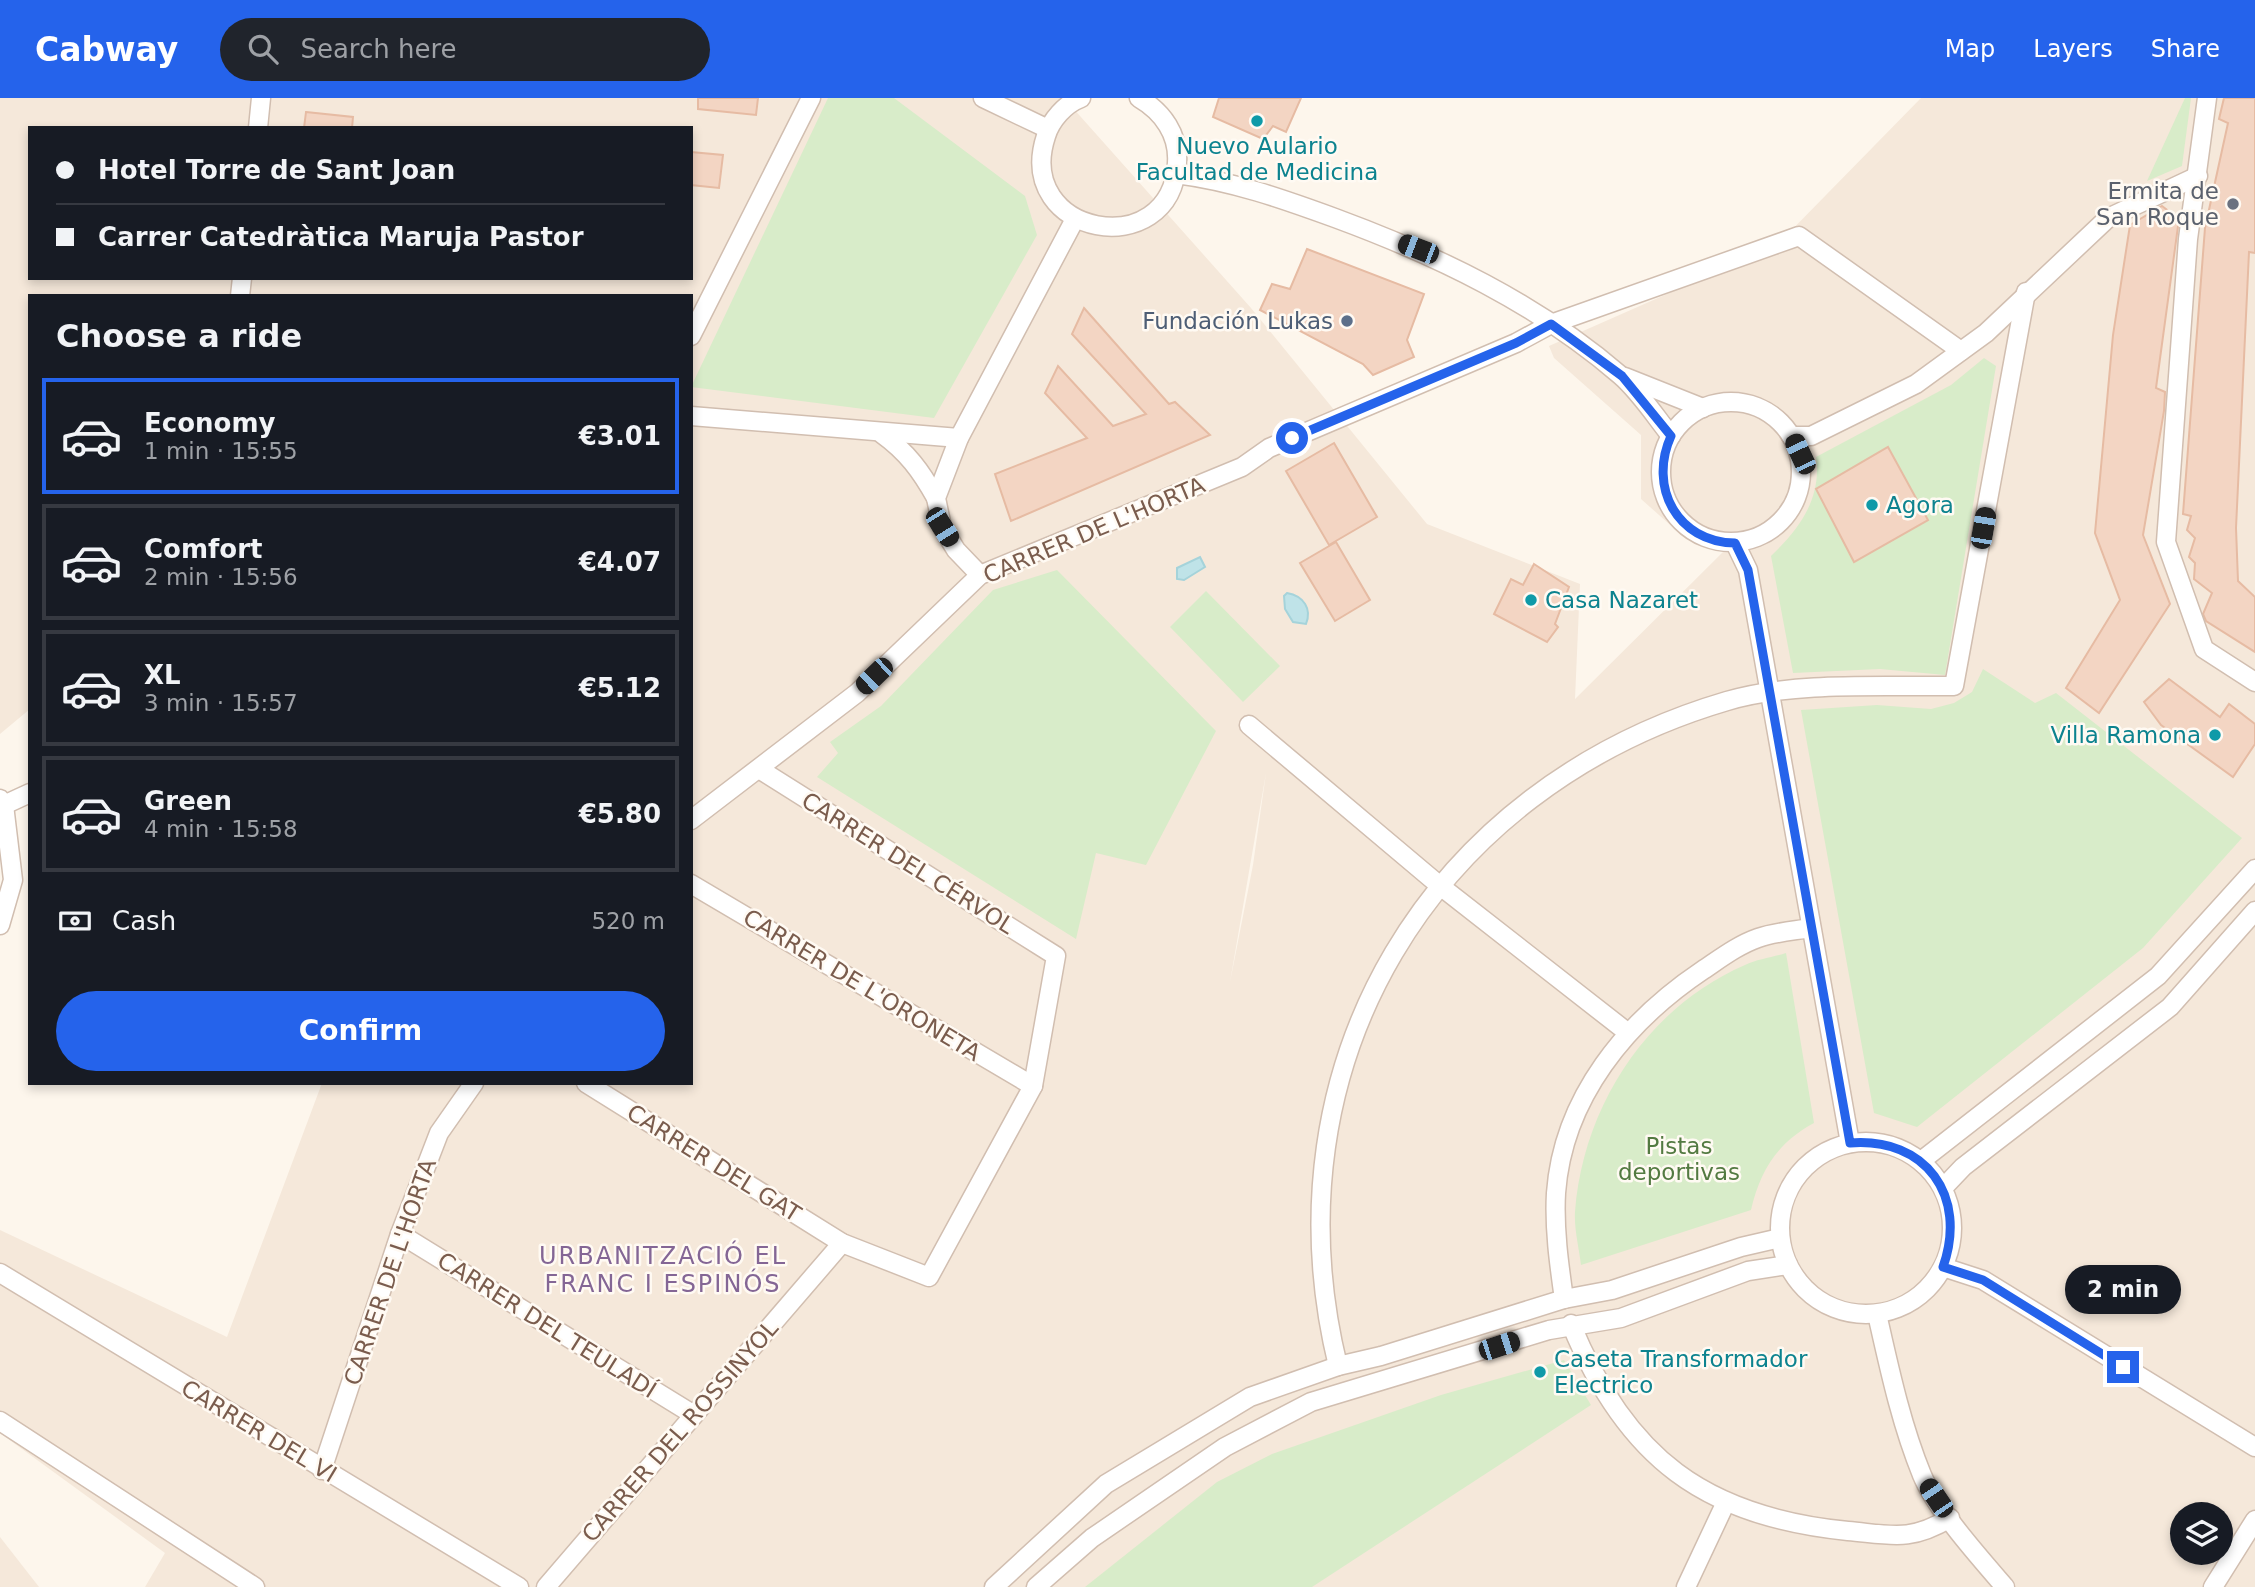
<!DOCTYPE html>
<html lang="en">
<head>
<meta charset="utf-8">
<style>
	body { margin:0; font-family:"DejaVu Sans",sans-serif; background:#20242c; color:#f1f3f6; height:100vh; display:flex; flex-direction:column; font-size:26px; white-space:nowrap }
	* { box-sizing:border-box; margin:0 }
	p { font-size:23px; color:#9ea1a6 }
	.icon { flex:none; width:38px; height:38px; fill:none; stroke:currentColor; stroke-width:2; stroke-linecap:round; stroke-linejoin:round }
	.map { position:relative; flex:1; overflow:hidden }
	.side { position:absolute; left:28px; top:196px; width:665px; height:791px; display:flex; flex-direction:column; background:#171b24; border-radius:0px; box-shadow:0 4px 10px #0003 }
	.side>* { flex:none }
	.hud { position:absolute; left:28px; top:28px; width:665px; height:154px; border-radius:0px; box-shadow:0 4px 10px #0003; display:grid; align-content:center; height:154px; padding:0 28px; background:#171b24 }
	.buttons { position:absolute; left:2170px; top:1404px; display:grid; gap:14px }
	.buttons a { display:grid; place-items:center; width:63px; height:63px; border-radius:50%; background:#171b24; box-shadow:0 4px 10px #0003; font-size:35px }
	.end { position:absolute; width:32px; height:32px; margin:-16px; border:9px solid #2563eb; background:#fff; box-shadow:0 0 0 4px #fff }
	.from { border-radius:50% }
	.bubble { position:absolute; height:49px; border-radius:24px; background:#171b24; box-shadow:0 4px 10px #0003; font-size:23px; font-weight:700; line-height:49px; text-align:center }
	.car { position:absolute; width:21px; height:42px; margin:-21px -10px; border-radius:9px; box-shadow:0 0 5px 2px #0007; background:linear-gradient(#222 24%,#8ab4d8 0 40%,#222 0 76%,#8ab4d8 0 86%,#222 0) }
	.hud b { display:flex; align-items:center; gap:24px; height:66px; font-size:26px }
	.hud b+b { border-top:2px solid #363941 }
	.hud i { width:18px; height:18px; background:#f1f3f6 }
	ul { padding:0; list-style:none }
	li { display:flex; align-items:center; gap:21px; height:116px; margin:0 14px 10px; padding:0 14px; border:4px solid #363941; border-radius:0px }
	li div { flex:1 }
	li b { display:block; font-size:26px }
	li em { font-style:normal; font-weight:700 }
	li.selected { border-color:#2563eb }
	li>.icon { width:63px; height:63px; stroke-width:1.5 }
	h2 { padding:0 28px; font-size:32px; line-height:84px }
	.pay { display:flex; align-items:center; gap:18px; height:77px; padding:0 28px; font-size:26px }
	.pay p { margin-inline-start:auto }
	.action { display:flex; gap:14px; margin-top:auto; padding:14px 28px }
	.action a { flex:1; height:80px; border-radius:42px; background:#2563eb; color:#fff; font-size:28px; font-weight:700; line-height:80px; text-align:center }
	header { display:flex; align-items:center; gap:42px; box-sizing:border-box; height:98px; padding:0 35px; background:#2563eb; color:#fff }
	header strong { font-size:33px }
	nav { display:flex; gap:38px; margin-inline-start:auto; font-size:24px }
	.search { width:490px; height:63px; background:#20242c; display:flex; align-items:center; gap:18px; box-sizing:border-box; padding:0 24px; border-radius:38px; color:#9ea1a6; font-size:26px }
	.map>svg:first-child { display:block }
	.residential { fill:#f5e8da; fill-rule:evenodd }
	.green { fill:#d8ecc9 }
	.water { fill:#bfe3e8; stroke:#a5d3da; stroke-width:2 }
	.building { fill:#f3d5c3; stroke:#e6bba3; stroke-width:2 }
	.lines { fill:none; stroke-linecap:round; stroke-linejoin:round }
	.minor-casing { stroke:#d1beb0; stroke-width:21 }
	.minor { stroke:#fff; stroke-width:18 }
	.route { stroke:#2563eb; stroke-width:9 }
	.culture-dot { fill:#0f9aa8; stroke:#fffaf3; stroke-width:2.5 }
	.worship-dot { fill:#6b7280; stroke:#fffaf3; stroke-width:2.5 }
	.service-dot { fill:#5c6f8a; stroke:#fffaf3; stroke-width:2.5 }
	.labels { text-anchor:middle; stroke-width:5; stroke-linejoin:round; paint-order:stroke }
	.culture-label { font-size:23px; fill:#0d838f; stroke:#fffaf3; text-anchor:start }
	.worship-label { font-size:23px; fill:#5b616d; stroke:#fffaf3; text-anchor:end }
	.service-label { font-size:23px; fill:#4e5e75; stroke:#fffaf3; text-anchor:end }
	.street-label { font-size:23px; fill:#7a5c4d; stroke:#fffaf3 }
	.park-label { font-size:23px; fill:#537a41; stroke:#fffaf3 }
	.neighbourhood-label { font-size:24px; letter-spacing:2px; fill:#846695; stroke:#fffaf3 }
</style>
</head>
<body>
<header>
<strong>Cabway</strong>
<div class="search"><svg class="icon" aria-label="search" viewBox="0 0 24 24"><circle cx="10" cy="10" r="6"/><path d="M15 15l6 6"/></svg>Search here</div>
<nav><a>Map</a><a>Layers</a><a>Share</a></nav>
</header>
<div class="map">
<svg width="2255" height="1489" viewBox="0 0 2255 1489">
	<rect width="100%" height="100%" fill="#fdf6ec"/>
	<g class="residential">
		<path d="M 0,0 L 1064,0 L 1251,210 L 1427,426 L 1580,486 L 1575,601 L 1723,454 L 1686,441 L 1641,401 L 1641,337 L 1554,260 L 1549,248 L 1776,148 L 1921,0 L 2255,0 L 2255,1489 L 145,1489 L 165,1455 L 0,1335 L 0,1132 L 227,1239 L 322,985 L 691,985 L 691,198 L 30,198 L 30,611 L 0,636 ZM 30,30 L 691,30 L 691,180 L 30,180 ZM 1266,675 L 1253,767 L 1230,884 ZM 2182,1416 L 2221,1416 L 2221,1454 L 2182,1454 Z"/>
		<polygon points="0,1439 39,1489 0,1489"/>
	</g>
	<g class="green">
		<polygon points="828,0 894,0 1025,98 1037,137 934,320 691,289"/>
		<polygon points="2185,0 2191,0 2182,68 2147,83"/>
		<path d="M 1984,260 L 1996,268 L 1945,577 L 1880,571 L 1793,575 L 1771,458 C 1799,431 1822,401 1816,359 L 1951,287 Z"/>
		<polygon points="1057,472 1216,633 1146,767 1096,755 1076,841 817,679 838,655 830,644 881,608 993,492"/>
		<polygon points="1206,493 1280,568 1243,604 1170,529"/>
		<polygon points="1983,571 2035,605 2056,595 2242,740 2143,850 1917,1029 1874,1015 1801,612 1877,607 1931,611 1954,605 1972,594"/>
		<path d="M 1786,855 L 1814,1025 C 1777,1045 1760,1073 1751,1112 L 1581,1167 C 1579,1150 1574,1131 1575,1114 C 1583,1009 1646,910 1745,867 C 1757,861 1773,859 1786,855 Z"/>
		<polygon points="1564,1262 1591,1307 1312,1489 1085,1489 1217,1384 1272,1356 1441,1297"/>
	</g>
	<g class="water">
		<polygon points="1200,459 1205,469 1184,482 1177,481 1177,470"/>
		<path d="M 1287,495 C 1304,498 1312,511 1306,526 L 1293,524 L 1285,511 L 1284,498 Z"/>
	</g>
	<g class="building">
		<polygon points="698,0 758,0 756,17 698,11"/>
		<polygon points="1219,0 1301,0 1286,34 1273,28 1263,41 1213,19"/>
		<polygon points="2224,0 2255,0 2255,155 2249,154 2236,430 2238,483 2255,499 2255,554 2206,523 2203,516 2212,495 2194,481 2195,465 2189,459 2195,440 2187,432 2191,418 2183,416 2205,130 2228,25 2219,21"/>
		<polygon points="306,14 353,19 352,30 304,30"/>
		<polygon points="691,54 723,57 719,90 691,87"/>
		<polygon points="2162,108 2179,121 2156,290 2165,294 2164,313 2143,437 2170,506 2099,615 2066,590 2120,502 2095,435 2113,237 2130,127"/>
		<polygon points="1307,151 1424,196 1407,242 1414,259 1373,277 1363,266 1260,212 1272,186 1290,191"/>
		<polygon points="1084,210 1169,306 1175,304 1210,337 1011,423 995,376 1087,340 1045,295 1058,268 1113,328 1146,316 1072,236"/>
		<polygon points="1334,345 1377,419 1329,447 1286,373"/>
		<polygon points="1888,349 1928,422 1854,464 1816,391"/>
		<polygon points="1336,444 1370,502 1335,523 1300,465"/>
		<polygon points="1534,466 1569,489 1555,526 1558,529 1547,544 1494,516 1511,481 1523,487"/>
		<polygon points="2169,581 2220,619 2229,606 2255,626 2255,646 2233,679 2161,627 2144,604"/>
	</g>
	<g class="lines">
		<g class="minor-casing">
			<g id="minor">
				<polyline points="983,0 1048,31"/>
				<path d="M 1081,0 C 1065,6 1051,22 1046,38 C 1013,138 1171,167 1177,65 C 1179,37 1163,14 1139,0"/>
				<polyline points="2207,0 2188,141 2166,444 2204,551 2255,584"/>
				<polyline points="258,30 261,0"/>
				<path d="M 1176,76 C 1232,83 1283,101 1335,120 C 1438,158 1536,205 1620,277 C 1639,293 1655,318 1671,338"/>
				<polyline points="240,198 242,180"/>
				<polyline points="691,238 811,0"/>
				<polyline points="1625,279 1703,310"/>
				<circle cx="1731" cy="374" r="70"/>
				<polyline points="691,318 959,340"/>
				<path d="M 882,336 C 907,354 921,373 936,400"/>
				<polyline points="1791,338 1811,338 1916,286 1986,235 2108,120 2198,78"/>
				<polyline points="1735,445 1748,472 1850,1045"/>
				<polyline points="980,477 956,452 942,429 936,400 959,340 1075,121"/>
				<polyline points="1249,627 1439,787 1627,934"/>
				<polyline points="0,701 4,707 13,782 0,827"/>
				<polyline points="4,707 30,695"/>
				<polyline points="691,722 857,595 980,477 1242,369 1269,350 1516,245 1551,226 1799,138 1961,253"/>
				<polyline points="691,786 1033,988"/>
				<polyline points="586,985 842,1145 929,1179 1033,988 1056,858 759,671"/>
				<circle cx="1866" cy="1130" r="86"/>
				<polyline points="1921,1063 2158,878 2255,771"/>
				<polyline points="1943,1090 1963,1069 2170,909 2255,813"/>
				<polyline points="400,1136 694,1317"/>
				<polyline points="1943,1169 1983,1182 2255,1349"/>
				<polyline points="0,1175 519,1489"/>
				<path d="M 1564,1201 C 1559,1166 1554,1130 1556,1095 C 1563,999 1627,923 1703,872 C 1721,860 1738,847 1758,840 C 1775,834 1793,833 1811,830"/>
				<path d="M 1877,1216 C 1889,1269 1901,1326 1922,1377 C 1936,1411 1980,1460 2005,1489"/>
				<path d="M 1571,1226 C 1626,1360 1705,1419 1848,1433 C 1892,1437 1910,1444 1950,1420"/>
				<path d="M 1338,1268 C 1264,966 1431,690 1727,603 C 1794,583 1883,589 1954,588 L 2026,194"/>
				<polyline points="0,1323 255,1489"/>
				<polyline points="322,1372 400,1136 439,1035 474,985"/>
				<polyline points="546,1489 842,1145"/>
				<polyline points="994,1489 1106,1386 1250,1299 1338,1268 1381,1258 1564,1201 1612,1192 1741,1149 1780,1140"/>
				<polyline points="1036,1489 1092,1440 1225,1349 1311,1304 1549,1232 1621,1220 1748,1173 1788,1167"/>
				<polyline points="1686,1489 1726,1404"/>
				<polyline points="2213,1489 2255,1422"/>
			</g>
		</g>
		<use href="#minor" class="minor"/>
	</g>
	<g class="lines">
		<path class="route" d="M 1292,340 L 1516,245 L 1551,226 L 1622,278 L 1671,338 C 1648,389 1677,444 1735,445 L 1748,472 L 1850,1045 C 1926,1039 1968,1098 1943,1169 L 1983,1182 L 2123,1269"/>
	</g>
	<g class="culture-dot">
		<circle cx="1257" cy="23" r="7"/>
		<circle cx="1872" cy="407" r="7"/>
		<circle cx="1531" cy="502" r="7"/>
		<circle cx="2215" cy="637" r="7"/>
		<circle cx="1540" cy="1274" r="7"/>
	</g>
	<circle class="worship-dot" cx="2233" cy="106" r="7"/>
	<circle class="service-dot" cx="1347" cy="223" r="7"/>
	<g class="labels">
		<g class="culture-label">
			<text x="1257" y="56" text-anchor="middle">Nuevo Aulario<tspan x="1257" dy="26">Facultad de Medicina</tspan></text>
			<text x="1886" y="415">Agora</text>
			<text x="1545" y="510">Casa Nazaret</text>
			<text x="2201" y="645" text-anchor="end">Villa Ramona</text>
			<text x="1554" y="1269">Caseta Transformador<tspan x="1554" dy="26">Electrico</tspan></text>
		</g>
		<g class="worship-label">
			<text x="2219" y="101">Ermita de<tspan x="2219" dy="26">San Roque</tspan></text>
		</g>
		<g class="service-label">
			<text x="1333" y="231">Fundación Lukas</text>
		</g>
		<g class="street-label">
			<text transform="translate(1094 432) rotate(-23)" y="8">CARRER DE L'HORTA</text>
			<text transform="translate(908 765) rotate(32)" y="8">CARRER DEL CÉRVOL</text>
			<text transform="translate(862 887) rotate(31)" y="8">CARRER DE L'ORONETA</text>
			<text transform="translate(714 1065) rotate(32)" y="8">CARRER DEL GAT</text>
			<text transform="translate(390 1174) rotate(-71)" y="8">CARRER DE L'HORTA</text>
			<text transform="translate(547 1227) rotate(32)" y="8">CARRER DEL TEULADÍ</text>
			<text transform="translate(259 1333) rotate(31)" y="8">CARRER DEL VI</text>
			<text transform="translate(680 1333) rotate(-49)" y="8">CARRER DEL ROSSINYOL</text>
		</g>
		<g class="park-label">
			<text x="1679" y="1056">Pistas<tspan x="1679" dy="26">deportivas</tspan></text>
		</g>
		<g class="neighbourhood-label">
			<text x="663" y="1166">URBANITZACIÓ EL<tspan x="663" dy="28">FRANC I ESPINÓS</tspan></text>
		</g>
	</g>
</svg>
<div class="buttons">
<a><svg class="icon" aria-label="layers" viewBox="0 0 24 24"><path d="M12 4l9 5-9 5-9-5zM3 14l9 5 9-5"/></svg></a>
</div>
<i class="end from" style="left:1292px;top:340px"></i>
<i class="end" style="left:2123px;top:1269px"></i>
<div class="bubble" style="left:2065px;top:1167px;width:116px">2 min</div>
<i class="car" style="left:1418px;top:151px;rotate:291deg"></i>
<i class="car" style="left:1800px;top:356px;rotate:335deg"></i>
<i class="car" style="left:942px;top:429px;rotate:148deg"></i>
<i class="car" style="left:1983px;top:430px;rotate:10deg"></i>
<i class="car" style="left:874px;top:578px;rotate:226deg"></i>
<i class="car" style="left:1499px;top:1248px;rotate:72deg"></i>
<i class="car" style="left:1936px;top:1400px;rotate:326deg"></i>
<div class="hud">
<b><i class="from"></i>Hotel Torre de Sant Joan</b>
<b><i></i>Carrer Catedràtica Maruja Pastor</b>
</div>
<section class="side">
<h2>Choose a ride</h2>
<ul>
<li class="selected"><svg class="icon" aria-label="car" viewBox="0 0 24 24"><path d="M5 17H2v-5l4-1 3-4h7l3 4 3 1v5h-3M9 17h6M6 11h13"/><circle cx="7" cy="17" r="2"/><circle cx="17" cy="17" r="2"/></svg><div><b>Economy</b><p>1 min · 15:55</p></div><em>€3.01</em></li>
<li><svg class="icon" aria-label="car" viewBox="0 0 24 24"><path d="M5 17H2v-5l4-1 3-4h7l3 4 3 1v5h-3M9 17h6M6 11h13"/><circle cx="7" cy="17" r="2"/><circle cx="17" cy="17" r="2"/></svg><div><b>Comfort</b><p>2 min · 15:56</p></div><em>€4.07</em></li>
<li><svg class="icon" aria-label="car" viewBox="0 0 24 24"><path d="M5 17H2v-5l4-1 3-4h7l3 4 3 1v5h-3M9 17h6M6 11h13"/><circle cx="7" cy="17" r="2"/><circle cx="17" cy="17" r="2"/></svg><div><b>XL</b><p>3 min · 15:57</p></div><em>€5.12</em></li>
<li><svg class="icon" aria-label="car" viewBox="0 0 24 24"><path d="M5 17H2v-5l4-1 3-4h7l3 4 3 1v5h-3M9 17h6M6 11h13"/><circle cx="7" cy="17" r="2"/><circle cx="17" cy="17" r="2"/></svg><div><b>Green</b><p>4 min · 15:58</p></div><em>€5.80</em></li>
</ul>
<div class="pay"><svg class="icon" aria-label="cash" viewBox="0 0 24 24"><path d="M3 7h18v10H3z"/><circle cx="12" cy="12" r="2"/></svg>Cash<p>520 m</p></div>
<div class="action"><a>Confirm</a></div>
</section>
</div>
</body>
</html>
